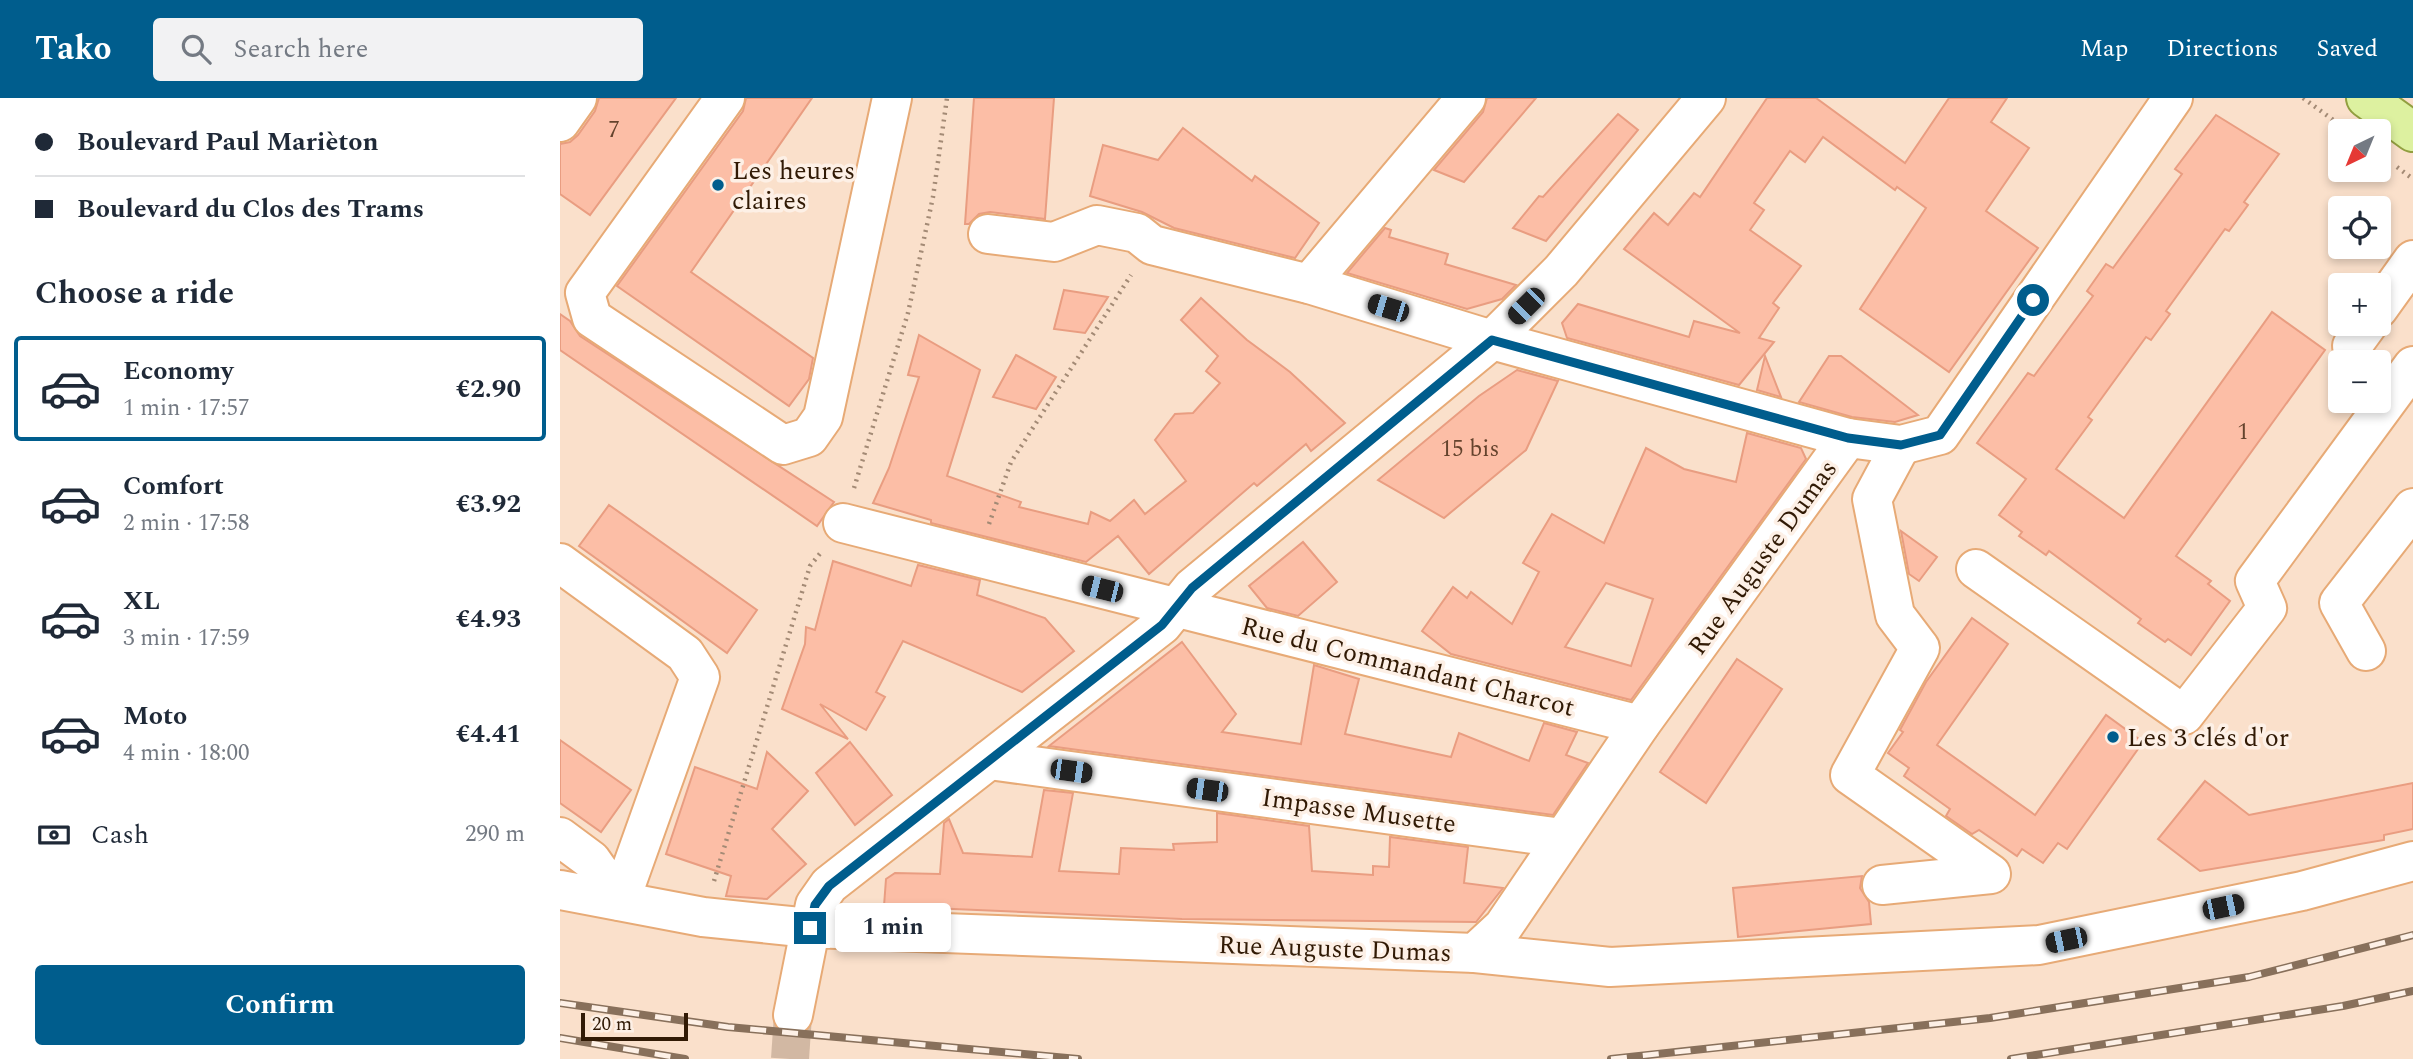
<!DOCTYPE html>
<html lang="en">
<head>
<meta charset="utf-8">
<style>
	body { margin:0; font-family:Spectral,serif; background:#f2f2f3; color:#1f2937; height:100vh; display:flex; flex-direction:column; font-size:26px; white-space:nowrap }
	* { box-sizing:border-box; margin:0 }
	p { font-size:23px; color:#747a83 }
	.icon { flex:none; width:38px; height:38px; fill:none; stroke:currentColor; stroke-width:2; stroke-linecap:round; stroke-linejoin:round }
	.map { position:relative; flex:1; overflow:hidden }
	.side { display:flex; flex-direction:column; background:#fff; width:560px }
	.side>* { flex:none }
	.top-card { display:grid; align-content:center; height:154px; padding:0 35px; background:#fff }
	.needle { width:46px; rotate:223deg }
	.fabs { position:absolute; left:1768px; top:21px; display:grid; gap:14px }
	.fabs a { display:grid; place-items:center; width:63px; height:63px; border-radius:7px; background:#fff; box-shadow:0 4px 10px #0003; font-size:35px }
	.scale { position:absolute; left:21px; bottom:18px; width:107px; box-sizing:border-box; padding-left:7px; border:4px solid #311a05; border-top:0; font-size:19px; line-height:24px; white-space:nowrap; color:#311a05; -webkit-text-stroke:5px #fdf0e6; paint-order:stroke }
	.end { position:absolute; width:32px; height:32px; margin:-16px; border:9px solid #005d8d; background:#fff; box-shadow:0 0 0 4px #fff }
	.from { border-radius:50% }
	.bubble { position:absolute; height:49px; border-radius:7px; background:#fff; box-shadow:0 4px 10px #0003; font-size:23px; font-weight:700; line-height:49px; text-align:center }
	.car { position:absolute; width:21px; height:42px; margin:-21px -10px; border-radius:9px; box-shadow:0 0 5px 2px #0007; background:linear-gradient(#222 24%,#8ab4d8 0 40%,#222 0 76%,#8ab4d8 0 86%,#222 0) }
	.top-card b { display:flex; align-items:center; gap:24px; height:66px; font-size:26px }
	.top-card b+b { border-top:2px solid #e0e1e3 }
	.top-card i { width:18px; height:18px; background:#1f2937 }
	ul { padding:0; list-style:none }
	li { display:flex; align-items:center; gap:21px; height:105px; margin:0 14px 10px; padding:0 21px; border:4px solid transparent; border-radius:7px }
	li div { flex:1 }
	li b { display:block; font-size:26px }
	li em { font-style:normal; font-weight:700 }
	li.active { border-color:#005d8d }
	li>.icon { width:63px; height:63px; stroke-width:1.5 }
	h2 { padding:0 35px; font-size:32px; line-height:84px }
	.pay { display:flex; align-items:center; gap:18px; height:77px; padding:0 35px; font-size:26px }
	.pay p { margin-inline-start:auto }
	.action { display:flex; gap:14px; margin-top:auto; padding:14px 35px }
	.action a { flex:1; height:80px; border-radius:7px; background:#005d8d; color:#fff; font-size:28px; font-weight:700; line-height:80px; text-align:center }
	header { display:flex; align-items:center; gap:42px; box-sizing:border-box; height:98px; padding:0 35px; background:#005d8d; color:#fff }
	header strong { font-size:33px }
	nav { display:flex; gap:38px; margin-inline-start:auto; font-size:24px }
	.search { width:490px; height:63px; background:#f2f2f3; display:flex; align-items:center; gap:18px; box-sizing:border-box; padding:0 24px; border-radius:7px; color:#747a83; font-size:26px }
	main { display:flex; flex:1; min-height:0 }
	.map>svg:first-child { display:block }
	.building { fill:#fcbea6; stroke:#e99d81; stroke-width:2; fill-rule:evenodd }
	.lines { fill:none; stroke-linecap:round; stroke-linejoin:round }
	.minor-tunnel { stroke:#d2b8a3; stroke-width:38; stroke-dasharray:38 19; stroke-linecap:butt }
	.minor-casing { stroke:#e7aa76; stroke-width:42 }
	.major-casing { stroke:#929f40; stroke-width:42 }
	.path { stroke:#a38a75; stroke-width:4.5; stroke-dasharray:2 5; stroke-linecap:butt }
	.minor { stroke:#fff; stroke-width:38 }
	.major { stroke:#ddf1a0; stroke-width:38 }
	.rail-casing { stroke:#88705b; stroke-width:8 }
	.rail { stroke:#fdf0e6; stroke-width:5; stroke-dasharray:16; stroke-linecap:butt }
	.route { stroke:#005d8d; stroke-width:9 }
	.poi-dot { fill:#005d8d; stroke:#fdf0e6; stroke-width:2.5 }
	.labels { text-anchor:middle; stroke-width:7; stroke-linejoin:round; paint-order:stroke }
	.number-label { font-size:23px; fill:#64432d }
	.poi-label { font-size:26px; fill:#311a05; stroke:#fdf0e6; text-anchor:start }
	.street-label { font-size:26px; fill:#311a05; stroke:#fdf0e6 }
</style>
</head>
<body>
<header>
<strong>Tako</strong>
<div class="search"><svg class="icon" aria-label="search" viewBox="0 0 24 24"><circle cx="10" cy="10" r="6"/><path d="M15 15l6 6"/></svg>Search here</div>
<nav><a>Map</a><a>Directions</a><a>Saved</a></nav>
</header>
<main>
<section class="side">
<div class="top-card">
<b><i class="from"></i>Boulevard Paul Marièton</b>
<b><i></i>Boulevard du Clos des Trams</b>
</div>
<h2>Choose a ride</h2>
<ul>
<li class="active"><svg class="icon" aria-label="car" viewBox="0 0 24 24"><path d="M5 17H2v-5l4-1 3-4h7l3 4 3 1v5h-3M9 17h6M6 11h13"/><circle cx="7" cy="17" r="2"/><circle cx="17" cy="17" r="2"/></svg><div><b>Economy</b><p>1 min · 17:57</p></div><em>€2.90</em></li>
<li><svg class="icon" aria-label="car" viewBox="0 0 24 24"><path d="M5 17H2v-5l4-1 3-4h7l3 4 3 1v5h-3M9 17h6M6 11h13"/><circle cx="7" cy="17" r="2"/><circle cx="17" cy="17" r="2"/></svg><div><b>Comfort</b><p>2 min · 17:58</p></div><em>€3.92</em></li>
<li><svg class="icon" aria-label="car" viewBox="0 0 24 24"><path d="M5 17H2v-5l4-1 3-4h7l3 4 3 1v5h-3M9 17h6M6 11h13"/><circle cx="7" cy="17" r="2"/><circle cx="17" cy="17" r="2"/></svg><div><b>XL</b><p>3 min · 17:59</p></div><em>€4.93</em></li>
<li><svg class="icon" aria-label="car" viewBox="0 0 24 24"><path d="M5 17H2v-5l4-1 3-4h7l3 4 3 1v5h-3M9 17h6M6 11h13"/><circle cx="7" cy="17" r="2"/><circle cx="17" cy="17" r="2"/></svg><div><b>Moto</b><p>4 min · 18:00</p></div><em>€4.41</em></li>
</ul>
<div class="pay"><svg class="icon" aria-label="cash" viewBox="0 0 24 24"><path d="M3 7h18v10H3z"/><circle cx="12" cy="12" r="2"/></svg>Cash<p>290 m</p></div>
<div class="action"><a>Confirm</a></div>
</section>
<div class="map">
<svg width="1853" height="961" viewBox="0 0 1853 961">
	<rect width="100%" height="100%" fill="#fae0cb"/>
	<g class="building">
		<polygon points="39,0 116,0 30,117 0,96 0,46 10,44 18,37 35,13"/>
		<polygon points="186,0 252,0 131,174 253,260 249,281 229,308 57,188 183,13"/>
		<polygon points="414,0 494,0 485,121 430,114 419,116 409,126 405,126"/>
		<polygon points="927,0 976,0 904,84 874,72 923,14"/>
		<polygon points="1207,0 1256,0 1345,65 1389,0 1447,0 1431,24 1469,50 1426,113 1478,150 1389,274 1300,211 1366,110 1337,89 1335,92 1263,39 1245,64 1230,53 1194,105 1204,112 1190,132 1241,168 1213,205 1219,210 1199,240 1214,244 1179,287 1007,240 1002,225 1018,206 1129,239 1134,223 1180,235 1064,151 1094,115 1108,127 1134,95 1140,99"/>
		<polygon points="1058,16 1078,32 986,143 953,130 979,98 983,99"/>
		<polygon points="1656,17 1719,56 1684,104 1688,107 1669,133 1665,131 1606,213 1610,216 1591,242 1586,239 1528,319 1532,322 1496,371 1564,420 1712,214 1765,252 1616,458 1651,483 1648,486 1670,503 1631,557 1608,541 1605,544 1578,525 1581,521 1489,453 1486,457 1459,438 1462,434 1439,417 1466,381 1417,345 1468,275 1474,278 1533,198 1527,193 1546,166 1553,170 1622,76 1615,71"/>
		<polygon points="623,30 692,83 695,78 759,125 735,160 614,130 582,114 530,98 543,47 598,62"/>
		<polygon points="825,130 831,132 829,139 888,156 885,166 956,187 942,201 907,211 787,175"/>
		<polygon points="504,192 548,199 525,235 494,231"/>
		<polygon points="641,200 687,242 730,274 785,325 751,353 746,346 697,388 694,385 589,476 558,438 526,464 371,425 371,422 313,405 329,370 359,279 348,277 359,237 420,272 387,378 461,404 459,409 528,426 531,414 550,423 574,402 585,416 626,383 595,342 615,316 633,315 660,285 646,273 658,258 621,222"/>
		<polygon points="0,216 10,223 20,238 274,404 257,428 0,252"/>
		<polygon points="456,257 496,279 476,311 433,299"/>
		<polygon points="1205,258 1221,299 1197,292"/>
		<polygon points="1269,258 1281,258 1358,317 1335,324 1292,319 1239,304"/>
		<polygon points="957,272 998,283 966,352 884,420 818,382 919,298"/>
		<path d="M 1187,335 L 1241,350 L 1246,361 L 1071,602 L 891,556 L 862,533 L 893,489 L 907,500 L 911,494 L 952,526 L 979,474 L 963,465 L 992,416 L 1044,445 L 1086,350 L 1124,371 L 1176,384 ZM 1046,485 L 1093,501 L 1071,568 L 1005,549 Z"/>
		<polygon points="49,407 197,512 167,555 19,448"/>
		<polygon points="1341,433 1377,459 1359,483 1349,476"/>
		<polygon points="743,444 777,484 738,518 707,510 689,488"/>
		<polygon points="273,463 351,488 358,467 420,482 417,497 485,520 514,553 462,594 343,543 316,594 325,599 306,632 260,606 288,641 222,611 245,546 246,529 255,532"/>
		<polygon points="1412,520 1448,546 1377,647 1475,717 1546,617 1583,644 1507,751 1498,745 1483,765 1462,751 1457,758 1419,732 1412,736 1386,718 1390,711 1344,678 1349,670 1328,655 1343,634 1340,632 1366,584"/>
		<polygon points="622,544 676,616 662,634 741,646 754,567 799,581 785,636 891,659 899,635 969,663 984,625 1017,634 1006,657 1028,665 993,717 489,648"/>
		<polygon points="1177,561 1222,591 1146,705 1100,674"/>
		<polygon points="0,642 71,692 41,734 0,705"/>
		<polygon points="290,644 332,697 295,727 256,675"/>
		<polygon points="207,654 248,693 212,731 246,766 207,801 166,798 171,778 106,756 135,669 197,691"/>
		<polygon points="1645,683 1689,717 1853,685 1853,731 1824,737 1824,742 1640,773 1598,741"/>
		<polygon points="484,692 513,695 499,773 559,776 561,750 614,752 613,746 657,744 657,715 749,728 752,773 813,777 813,768 829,769 830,739 908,749 904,785 943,790 916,824 622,821 324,808 326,781 335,775 380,776 384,725 389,721 403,755 472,759"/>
		<polygon points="1302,778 1300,790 1309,804 1311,826 1178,839 1173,790"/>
	</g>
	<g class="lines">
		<polyline class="minor-tunnel" points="230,961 233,917"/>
		<g class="minor-casing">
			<g id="minor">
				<polyline points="165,0 25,195 32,220 223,347 249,339 263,319 332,0"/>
				<polyline points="0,24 17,0"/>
				<polyline points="428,136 494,144 537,127 577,135 592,147 749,186 932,242 1288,340 1341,347 1380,337 1613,0"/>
				<polyline points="749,186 906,0"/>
				<polyline points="1818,211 1853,162"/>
				<polyline points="1792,248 1808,226"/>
				<polyline points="283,425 1080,627"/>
				<polyline points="0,465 125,556 140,579 60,803 31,762 0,739"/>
				<polyline points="1416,471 1624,617 1707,510 1695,483 1853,268"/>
				<polyline points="1806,553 1779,505 1853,410"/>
				<polyline points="429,662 1002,740"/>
				<polyline points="1322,787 1431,776 1290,677 1360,550 1335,517 1312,401 1341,347"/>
				<polyline points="0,792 143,819 250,830 915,855 943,829 1080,627 1288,340"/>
				<polyline points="915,855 1050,869 1479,847 1742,793 1853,763"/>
				<polyline points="233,917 255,807 269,787 602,527 632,490 932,242 1001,173 1146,0"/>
			</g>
		</g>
		<g class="major-casing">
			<polyline id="major" points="1806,0 1853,34"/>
		</g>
		<g class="path">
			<polyline points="1743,0 1776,24"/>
			<polyline points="1837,69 1853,81"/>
			<polyline points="294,390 348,215 373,99 387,0"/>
			<polyline points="429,426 451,364 571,177"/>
			<polyline points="154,783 250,468 262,453"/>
		</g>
		<use href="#minor" class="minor"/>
		<use href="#major" class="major"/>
		<g class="rail-casing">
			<g id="rail">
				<polyline points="0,905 168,929 518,961"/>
				<polyline points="0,940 125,961"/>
				<polyline points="1051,961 1430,920 1689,879 1853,837"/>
				<polyline points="1451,961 1783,908 1853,893"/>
			</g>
		</g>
		<use href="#rail" class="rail"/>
	</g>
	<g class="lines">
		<polyline class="route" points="250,830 255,807 269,788 602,527 632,490 932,242 1288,340 1341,347 1380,337 1473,202"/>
	</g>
	<g class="poi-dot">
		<circle cx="158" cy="87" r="7"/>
		<circle cx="1553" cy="639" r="7"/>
	</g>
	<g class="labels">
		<g class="number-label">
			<text x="54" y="39">7</text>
			<text x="1683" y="341">1</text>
			<text x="910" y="358">15 bis</text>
		</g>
		<g class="poi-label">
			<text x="172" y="81">Les heures<tspan x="172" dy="30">claires</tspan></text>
			<text x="1567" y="648">Les 3 clés d'or</text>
		</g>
		<g class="street-label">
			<text transform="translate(1202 459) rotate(-54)" y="9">Rue Auguste Dumas</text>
			<text transform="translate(848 568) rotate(14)" y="9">Rue du Commandant Charcot</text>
			<text transform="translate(799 712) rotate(8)" y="9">Impasse Musette</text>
			<text transform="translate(775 850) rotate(2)" y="9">Rue Auguste Dumas</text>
		</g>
	</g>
</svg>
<div class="fabs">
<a><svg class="needle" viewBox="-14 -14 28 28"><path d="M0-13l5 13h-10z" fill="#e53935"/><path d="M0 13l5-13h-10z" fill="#747a83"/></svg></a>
<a><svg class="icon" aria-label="locate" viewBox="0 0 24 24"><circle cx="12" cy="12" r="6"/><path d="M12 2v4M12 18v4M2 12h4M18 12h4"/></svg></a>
<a>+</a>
<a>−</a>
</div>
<div class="scale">20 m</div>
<i class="end from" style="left:1473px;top:202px"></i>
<i class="end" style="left:250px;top:830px"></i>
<div class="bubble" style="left:275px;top:805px;width:116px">1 min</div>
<i class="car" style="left:966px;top:208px;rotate:225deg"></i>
<i class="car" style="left:828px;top:210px;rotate:287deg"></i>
<i class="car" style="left:542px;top:491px;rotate:284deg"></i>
<i class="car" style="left:511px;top:673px;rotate:98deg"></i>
<i class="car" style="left:647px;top:692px;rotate:278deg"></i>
<i class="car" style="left:1663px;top:809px;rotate:78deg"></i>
<i class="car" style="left:1506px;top:842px;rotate:258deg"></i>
</div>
</main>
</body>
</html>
